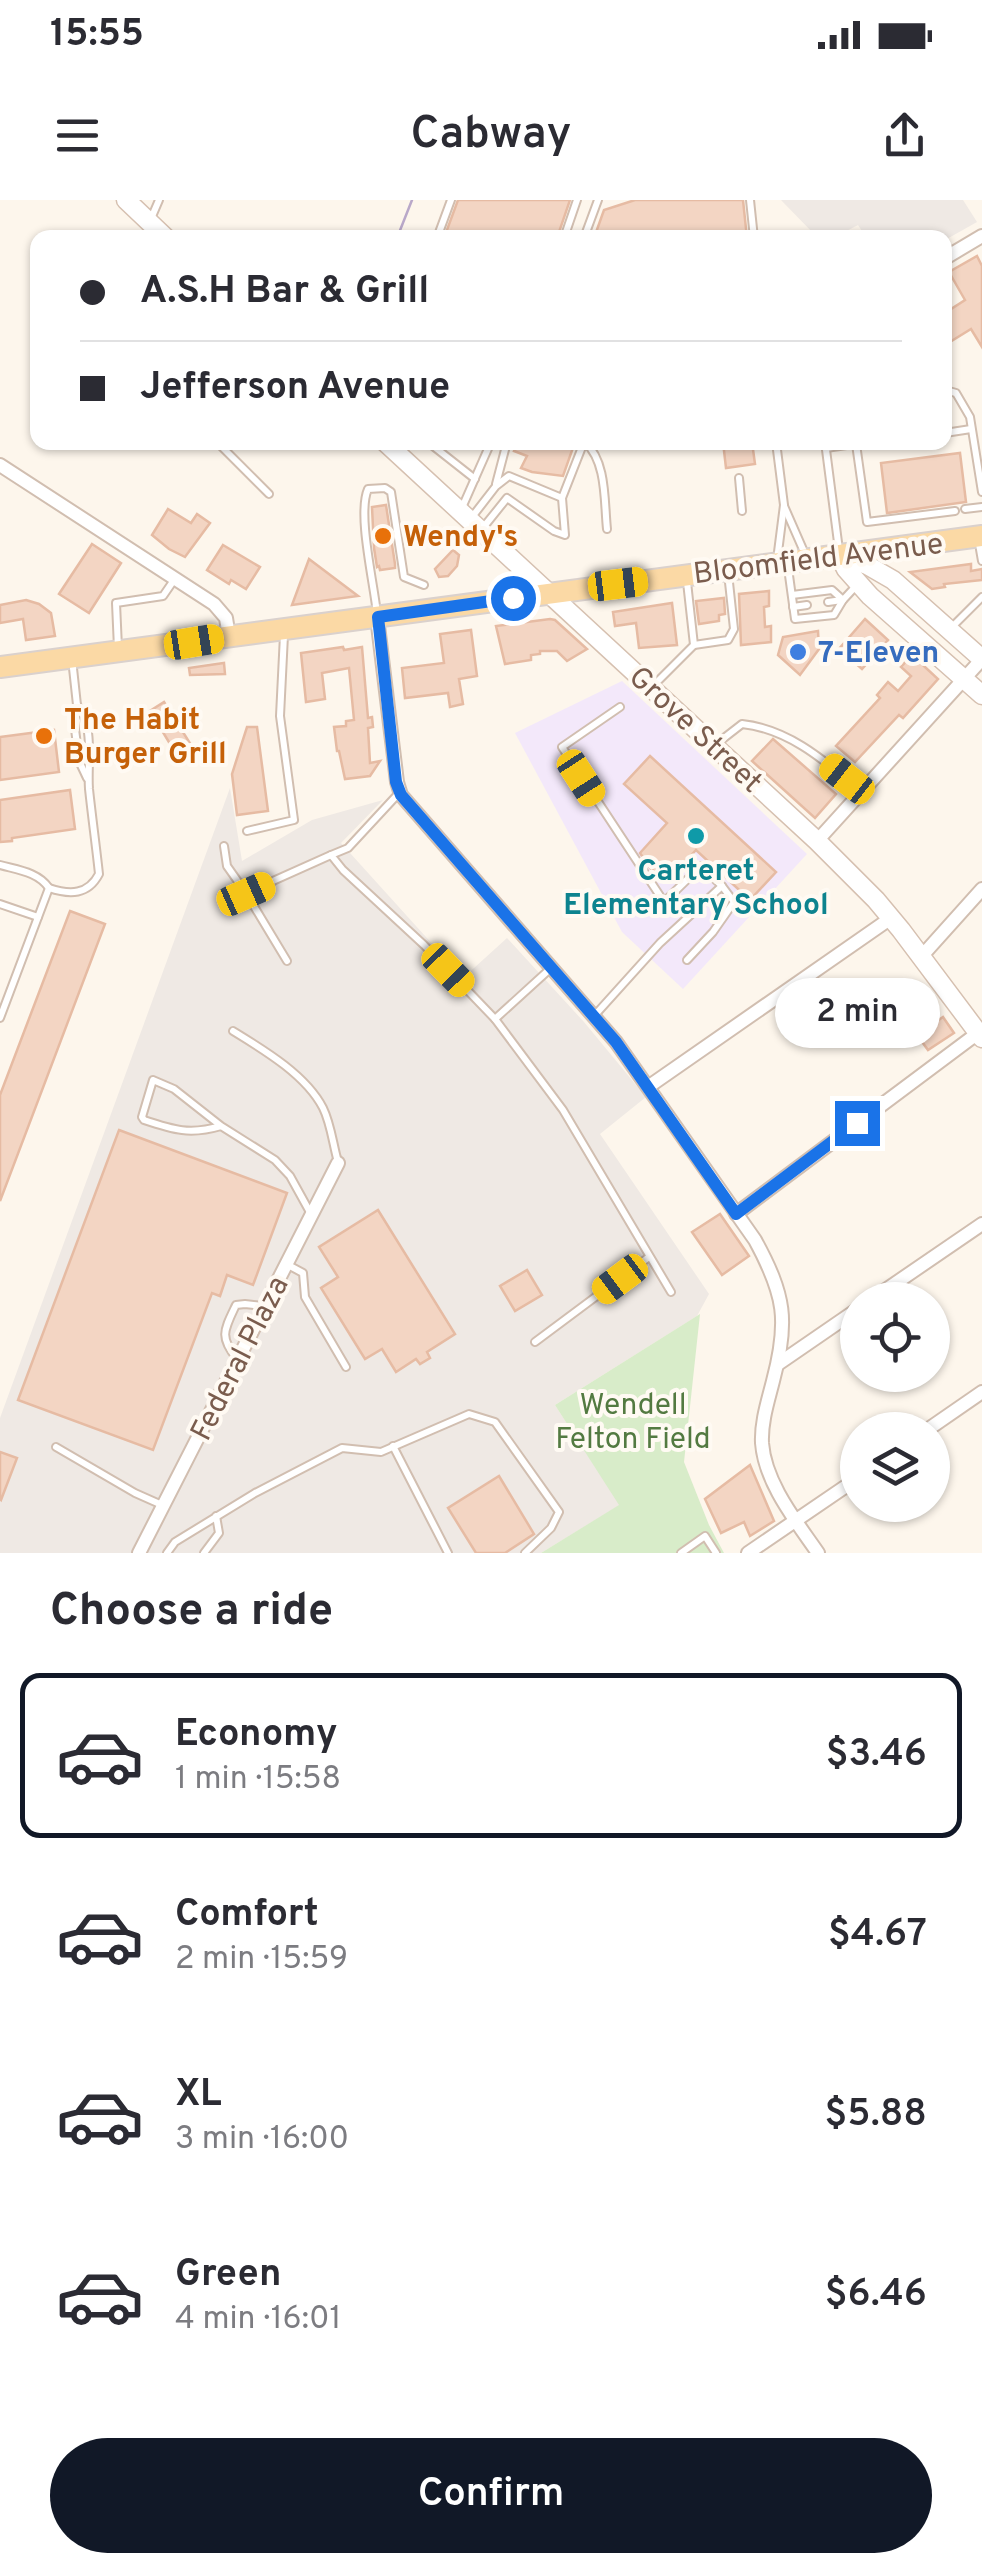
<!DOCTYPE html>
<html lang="en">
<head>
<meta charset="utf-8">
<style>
	body { margin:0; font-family:Overpass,sans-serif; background:#f2f2f3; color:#2b2b33; height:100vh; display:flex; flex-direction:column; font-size:38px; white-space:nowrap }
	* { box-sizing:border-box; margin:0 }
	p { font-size:32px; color:#7c7c81 }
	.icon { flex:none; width:55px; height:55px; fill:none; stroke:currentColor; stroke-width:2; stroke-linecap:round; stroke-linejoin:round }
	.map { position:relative; height:1353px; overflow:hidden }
	.drawer { display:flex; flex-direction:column; background:#fff; flex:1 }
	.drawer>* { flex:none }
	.hud { position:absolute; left:30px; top:30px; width:922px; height:220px; border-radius:20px; box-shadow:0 2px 8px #0004; display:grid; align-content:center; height:220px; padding:0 50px; background:#fff }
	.buttons { position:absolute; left:840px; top:1082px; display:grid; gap:20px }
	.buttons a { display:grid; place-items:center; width:110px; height:110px; border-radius:50%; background:#fff; box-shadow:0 2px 8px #0004; font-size:50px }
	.end { position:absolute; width:45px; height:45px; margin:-22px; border:12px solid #1a73e8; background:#fff; box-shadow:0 0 0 5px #fff }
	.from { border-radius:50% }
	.bubble { position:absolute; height:70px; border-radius:35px; background:#fff; box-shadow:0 2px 8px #0004; font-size:32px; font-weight:600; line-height:70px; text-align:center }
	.car { position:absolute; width:30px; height:60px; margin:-30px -15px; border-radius:12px; box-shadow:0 0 8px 2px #0007; background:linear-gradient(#f5c518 24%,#345 0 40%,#f5c518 0 76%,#345 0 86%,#f5c518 0) }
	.hud b { display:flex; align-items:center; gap:35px; height:95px; font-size:38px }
	.hud b+b { border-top:2px solid #e1e1e2 }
	.hud i { width:25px; height:25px; background:#2b2b33 }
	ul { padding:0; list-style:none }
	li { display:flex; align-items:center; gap:30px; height:165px; margin:0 20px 15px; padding:0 30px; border:5px solid transparent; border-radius:20px }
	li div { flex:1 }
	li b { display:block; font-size:38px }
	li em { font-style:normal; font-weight:600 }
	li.on { border-color:#111827 }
	li>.icon { width:90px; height:90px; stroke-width:1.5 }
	h2 { padding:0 50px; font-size:45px; line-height:120px }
	.primary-button { display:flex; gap:20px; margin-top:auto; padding:20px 50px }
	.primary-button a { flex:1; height:115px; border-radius:60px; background:#111827; color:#fff; font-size:40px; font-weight:600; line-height:115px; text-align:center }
	.status { display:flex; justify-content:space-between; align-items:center; height:70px; padding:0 50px; background:#fff; direction:ltr }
	.status svg { height:28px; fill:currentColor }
	header { display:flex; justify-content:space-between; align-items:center; height:130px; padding:0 50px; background:#fff; font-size:45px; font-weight:600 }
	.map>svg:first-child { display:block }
	.industrial { fill:#efe9e4 }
	.education { fill:#f3e8fa }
	.green { fill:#d8ecc9 }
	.building { fill:#f3d5c3; stroke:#e6bba3; stroke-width:2.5 }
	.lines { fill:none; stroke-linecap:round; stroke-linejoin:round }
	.lane-casing { stroke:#d1beb0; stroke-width:10 }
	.street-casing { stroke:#d1beb0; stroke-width:16 }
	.secondary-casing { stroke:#d6c0b0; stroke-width:21 }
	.primary-casing { stroke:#dad1cd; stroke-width:24 }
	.lane { stroke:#fff; stroke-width:6 }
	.street { stroke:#fff; stroke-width:12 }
	.secondary { stroke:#fff; stroke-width:18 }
	.primary { stroke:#fbd9a5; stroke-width:20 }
	.tram { stroke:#b9a8c9; stroke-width:2.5 }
	.route { stroke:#1a73e8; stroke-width:12 }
	.food-dot { fill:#e8710a; stroke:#fffaf3; stroke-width:4 }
	.shop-dot { fill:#3f7fe0; stroke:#fffaf3; stroke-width:4 }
	.culture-dot { fill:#0f9aa8; stroke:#fffaf3; stroke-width:4 }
	.labels { text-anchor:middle; stroke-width:8; stroke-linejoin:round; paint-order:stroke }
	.food-label { font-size:30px; font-weight:bold; fill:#c56008; stroke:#fffaf3; text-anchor:start }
	.street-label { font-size:30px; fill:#7a5c4d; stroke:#fffaf3 }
	.shop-label { font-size:30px; font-weight:bold; fill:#366cbe; stroke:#fffaf3; text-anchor:start }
	.culture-label { font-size:30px; font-weight:bold; fill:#0d838f; stroke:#fffaf3 }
	.park-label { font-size:30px; fill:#537a41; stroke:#fffaf3 }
</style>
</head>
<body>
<div class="status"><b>15:55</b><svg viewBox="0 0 49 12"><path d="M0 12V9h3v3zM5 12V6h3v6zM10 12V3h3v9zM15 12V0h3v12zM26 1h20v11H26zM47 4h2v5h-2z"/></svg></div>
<header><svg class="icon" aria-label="menu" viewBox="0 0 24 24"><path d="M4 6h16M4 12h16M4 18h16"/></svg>Cabway<svg class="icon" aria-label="share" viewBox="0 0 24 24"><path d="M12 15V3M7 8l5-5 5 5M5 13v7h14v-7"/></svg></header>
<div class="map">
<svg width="982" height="1353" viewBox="0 0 982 1353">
	<rect width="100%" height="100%" fill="#fdf6ec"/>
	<g class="industrial">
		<polygon points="781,0 963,0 977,22 945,40 945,38 866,37 858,25 835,37 817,37"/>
		<polygon points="230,588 242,661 312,620 383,600 341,643 463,778 507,738 584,822 646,897 600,934 709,1094 697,1116 555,1205 620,1305 541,1353 0,1353 0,1218"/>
	</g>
	<polygon class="education" points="622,481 807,654 683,789 622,732 515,533"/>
	<polygon class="green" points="700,1114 684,1262 709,1325 724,1353 541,1353 619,1305 555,1205"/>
	<g class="building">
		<polygon points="458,0 570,0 557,38 444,38"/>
		<polygon points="635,0 743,0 747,38 594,38 604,10"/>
		<polygon points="977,56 982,66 982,147 971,129 945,145 945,113 965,100 949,72"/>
		<polygon points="518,242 575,242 563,276 532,272 521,268 527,256 514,251"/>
		<polygon points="723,242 752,242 755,264 726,268"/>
		<polygon points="960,253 966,302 887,313 881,263"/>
		<polygon points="386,305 395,364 395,368 380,370 379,366 377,367 374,348 372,307"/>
		<polygon points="168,309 191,323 197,314 210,323 185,357 169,349 152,335"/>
		<polygon points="92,344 121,363 89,413 59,394"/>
		<polygon points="223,345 260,367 246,389 231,380 229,384 207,370"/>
		<polygon points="453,350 459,355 457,366 448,376 439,377 435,369"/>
		<polygon points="309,359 358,396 292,405"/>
		<polygon points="971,364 971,371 982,369 982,380 944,384 945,387 932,389 910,372"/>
		<polygon points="769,391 769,406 764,407 765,427 771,426 771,442 741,445 739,394"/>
		<polygon points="724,398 725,414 719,415 719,421 699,424 696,401"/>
		<polygon points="26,400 39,404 51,413 55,436 26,440 23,419 0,423 0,405"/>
		<polygon points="672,403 677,445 639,448 636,423 615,426 613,412"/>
		<polygon points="550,419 555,420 587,449 567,461 557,451 540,451 540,454 531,455 531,460 505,464 496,426"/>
		<polygon points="865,419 888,440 862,469 839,449"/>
		<polygon points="471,430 477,476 459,479 463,504 450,507 448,493 405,498 402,468 444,463 440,434"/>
		<polygon points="818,431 819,449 800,475 778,455 783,437"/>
		<polygon points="343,447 344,450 362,447 368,518 372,517 373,527 368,528 370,563 380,561 370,576 345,579 339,551 337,551 334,527 346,526 346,521 354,520 349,468 322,473 325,499 306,502 301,453"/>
		<polygon points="912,455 938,479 903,518 899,515 855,562 836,546 880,498 877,495 888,482 898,491 911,476 901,467"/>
		<polygon points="224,463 225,474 190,475 189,468"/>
		<polygon points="164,502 193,548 178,557 150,511"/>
		<polygon points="247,527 257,527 268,611 237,615 232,574"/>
		<polygon points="54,530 59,572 0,580 0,537"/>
		<polygon points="773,539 836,594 815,618 752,561"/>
		<polygon points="650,556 776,672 750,700 696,650 666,682 650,668 640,653 667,623 624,584"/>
		<polygon points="70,590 75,629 12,638 12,641 0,642 0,600"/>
		<polygon points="70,711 105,724 0,1001 0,895"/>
		<polygon points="943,817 954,833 928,850 917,835"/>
		<polygon points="119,930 287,993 253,1085 227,1075 220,1096 212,1093 153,1250 18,1200"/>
		<polygon points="378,1010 455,1134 427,1152 430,1158 420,1164 416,1159 396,1172 382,1149 365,1159 321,1088 338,1077 319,1047"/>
		<polygon points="720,1014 749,1056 722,1075 692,1032"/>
		<polygon points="527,1070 542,1095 515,1111 500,1086"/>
		<polygon points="0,1252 17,1258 1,1300 0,1299"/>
		<polygon points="750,1265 774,1321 750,1336 744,1322 721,1333 705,1299"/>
		<polygon points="499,1276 534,1334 505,1353 476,1353 448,1308"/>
	</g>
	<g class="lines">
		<g class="lane-casing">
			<g id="lane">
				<polyline points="750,0 754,38"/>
				<polyline points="150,21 159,0"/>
				<polyline points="437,38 451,0"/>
				<polyline points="564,38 577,0"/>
				<polyline points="584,38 598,0"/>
				<polyline points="945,190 956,193 970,217 982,292"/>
				<polyline points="945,233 971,229"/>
				<polyline points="217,242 269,294"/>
				<polyline points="428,242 475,279"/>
				<path d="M 585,242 C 607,262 604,301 607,329"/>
				<polyline points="776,242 784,305 777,360"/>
				<polyline points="825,242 839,350"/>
				<polyline points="856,244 867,322 955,311"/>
				<polyline points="826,248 867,242"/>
				<polyline points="739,278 742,311"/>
				<polyline points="496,284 507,242"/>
				<polyline points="784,306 805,354"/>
				<polyline points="965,309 982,307"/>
				<polyline points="461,310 491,242"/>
				<polyline points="472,317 496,286 509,276 562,298"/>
				<polyline points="482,329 507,298 554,331 565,335 562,298 584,242"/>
				<polyline points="978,338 982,361"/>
				<polyline points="788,368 795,419 834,415 843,400 856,386"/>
				<polyline points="792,395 832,390 843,400"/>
				<polyline points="828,402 842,400"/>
				<polyline points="793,407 807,405"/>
				<path d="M 377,414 C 374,383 357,314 368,289 L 385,288 L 391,292 L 404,377 L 424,385"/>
				<polyline points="950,429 982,397"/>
				<polyline points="694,445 728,440 734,429 728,373"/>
				<polyline points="118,448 116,403 163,396 174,380"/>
				<polyline points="72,459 77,505 73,513 79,561 87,578"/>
				<polyline points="652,487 694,445 687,382"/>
				<path d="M 715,545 L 742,524 C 789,529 825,561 860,590"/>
				<polyline points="399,593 348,648 331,655 343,670 424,745 495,819 551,768"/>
				<polyline points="247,631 294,620 280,516 284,435"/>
				<polyline points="224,646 227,666 246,693"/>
				<path d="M 0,665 C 18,670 38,672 49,688"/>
				<polyline points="0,704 38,717"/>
				<polyline points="687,760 713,732 734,702 722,686"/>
				<polyline points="287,761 246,693 331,655"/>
				<polyline points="595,815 660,743 722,686 701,666 664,702 562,547 620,507"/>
				<path d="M 0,818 L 49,688 C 70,695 88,695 99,674 C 96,646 92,617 89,589 C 87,563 95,526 77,505"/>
				<polyline points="495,819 563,910 671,1092"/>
				<path d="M 233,831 C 264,850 306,875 323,908 C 331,924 333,945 338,962"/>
				<path d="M 221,926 C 190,935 174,930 144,920 L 142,917 L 153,880 L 174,889 L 221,926 L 275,960 L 290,976 L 311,1014"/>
				<polyline points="288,1065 303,1073 305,1097 346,1167"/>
				<polyline points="535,1142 649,1057"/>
				<path d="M 237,1159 C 219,1137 224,1130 236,1105 L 245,1104 L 263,1106"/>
				<polyline points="393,1246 448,1353"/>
				<polyline points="56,1247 135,1293 162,1305"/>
				<polyline points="167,1353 175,1342 255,1293 342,1248 381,1252 469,1214 495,1222 559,1312 551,1328 525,1353"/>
				<polyline points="204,1353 219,1333 216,1316"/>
				<polyline points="681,1353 705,1336 716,1353"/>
			</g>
		</g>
		<g class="street-casing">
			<g id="street">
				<polyline points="945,58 982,36"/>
				<polyline points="0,265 214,404 226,418 229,437"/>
				<path d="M 377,417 L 397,582 L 401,595 L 616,842 L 755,1040 C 785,1095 789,1121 773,1181 C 768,1201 761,1222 762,1243 C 765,1283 796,1321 818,1353"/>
				<polyline points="817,641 982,459"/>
				<polyline points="921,757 982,689"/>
				<polyline points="648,887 891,718"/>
				<polyline points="736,1014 978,833"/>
				<polyline points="871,1100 982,1024"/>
				<polyline points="778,1164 858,1109"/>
				<polyline points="927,1230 982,1192"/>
				<polyline points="139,1353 338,963"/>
				<polyline points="748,1353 858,1278"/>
			</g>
		</g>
		<g class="secondary-casing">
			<g id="secondary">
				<polyline points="126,0 166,38"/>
				<polyline points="385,242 817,641 876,700 901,730 982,838"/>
				<polyline points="839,355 846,369 870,396 982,495"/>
				<polyline points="839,355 867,365 893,380 982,459"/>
			</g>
		</g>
		<g class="primary-casing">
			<polyline id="primary" points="0,467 982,336"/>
		</g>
		<use href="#lane" class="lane"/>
		<use href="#street" class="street"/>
		<use href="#secondary" class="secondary"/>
		<use href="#primary" class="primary"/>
		<polyline class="tram" points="397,38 412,0"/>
	</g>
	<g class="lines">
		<polyline class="route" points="513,398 378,417 396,582 401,595 616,842 736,1014 857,923"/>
	</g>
	<g class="food-dot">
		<circle cx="383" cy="336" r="10"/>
		<circle cx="44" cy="536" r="10"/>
	</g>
	<circle class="shop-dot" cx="798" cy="452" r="10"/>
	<circle class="culture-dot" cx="696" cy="636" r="10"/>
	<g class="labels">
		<g class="food-label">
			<text x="403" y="346">Wendy's</text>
			<text x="64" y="529">The Habit<tspan x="64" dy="34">Burger Grill</tspan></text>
		</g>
		<g class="street-label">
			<text transform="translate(818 358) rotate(-7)" y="10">Bloomfield Avenue</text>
			<text transform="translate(696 529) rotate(43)" y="10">Grove Street</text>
			<text transform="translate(239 1158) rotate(-63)" y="10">Federal Plaza</text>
		</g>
		<g class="shop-label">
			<text x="818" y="462">7-Eleven</text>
		</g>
		<g class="culture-label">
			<text x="696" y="680">Carteret<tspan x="696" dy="34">Elementary School</tspan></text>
		</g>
		<g class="park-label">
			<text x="633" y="1214">Wendell<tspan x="633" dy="34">Felton Field</tspan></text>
		</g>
	</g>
</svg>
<div class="buttons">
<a><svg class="icon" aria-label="locate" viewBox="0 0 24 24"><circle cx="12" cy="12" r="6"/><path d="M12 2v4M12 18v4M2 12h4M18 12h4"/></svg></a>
<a><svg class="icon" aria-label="layers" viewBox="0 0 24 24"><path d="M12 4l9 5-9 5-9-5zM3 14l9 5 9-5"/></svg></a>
</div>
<i class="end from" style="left:513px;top:398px"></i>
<i class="end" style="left:857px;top:923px"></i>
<div class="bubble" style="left:775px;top:778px;width:165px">2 min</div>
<i class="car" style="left:618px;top:384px;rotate:83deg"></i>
<i class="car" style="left:194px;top:442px;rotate:81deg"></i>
<i class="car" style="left:581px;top:578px;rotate:147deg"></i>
<i class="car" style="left:847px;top:579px;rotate:308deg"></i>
<i class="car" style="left:246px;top:694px;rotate:66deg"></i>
<i class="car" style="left:448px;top:770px;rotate:136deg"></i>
<i class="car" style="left:620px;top:1079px;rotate:233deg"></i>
<div class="hud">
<b><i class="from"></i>A.S.H Bar &amp; Grill</b>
<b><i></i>Jefferson Avenue</b>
</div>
</div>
<section class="drawer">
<h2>Choose a ride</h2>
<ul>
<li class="on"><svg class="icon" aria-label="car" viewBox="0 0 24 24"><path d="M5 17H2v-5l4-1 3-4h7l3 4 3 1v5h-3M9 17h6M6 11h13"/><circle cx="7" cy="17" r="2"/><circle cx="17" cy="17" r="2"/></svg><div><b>Economy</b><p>1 min · 15:58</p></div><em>$3.46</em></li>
<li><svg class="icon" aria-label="car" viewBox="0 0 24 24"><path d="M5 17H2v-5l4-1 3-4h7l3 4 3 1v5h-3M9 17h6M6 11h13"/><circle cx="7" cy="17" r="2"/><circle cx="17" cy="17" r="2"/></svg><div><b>Comfort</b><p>2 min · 15:59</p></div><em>$4.67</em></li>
<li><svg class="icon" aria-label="car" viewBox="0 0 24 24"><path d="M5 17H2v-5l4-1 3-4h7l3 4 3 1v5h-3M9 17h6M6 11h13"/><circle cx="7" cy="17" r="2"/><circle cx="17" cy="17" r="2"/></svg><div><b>XL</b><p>3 min · 16:00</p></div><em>$5.88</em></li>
<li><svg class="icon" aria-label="car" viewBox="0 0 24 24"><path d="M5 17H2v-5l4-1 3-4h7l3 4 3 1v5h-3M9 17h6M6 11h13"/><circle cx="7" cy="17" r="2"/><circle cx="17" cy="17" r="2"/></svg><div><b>Green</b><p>4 min · 16:01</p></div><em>$6.46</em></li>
</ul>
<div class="primary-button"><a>Confirm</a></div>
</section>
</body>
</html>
